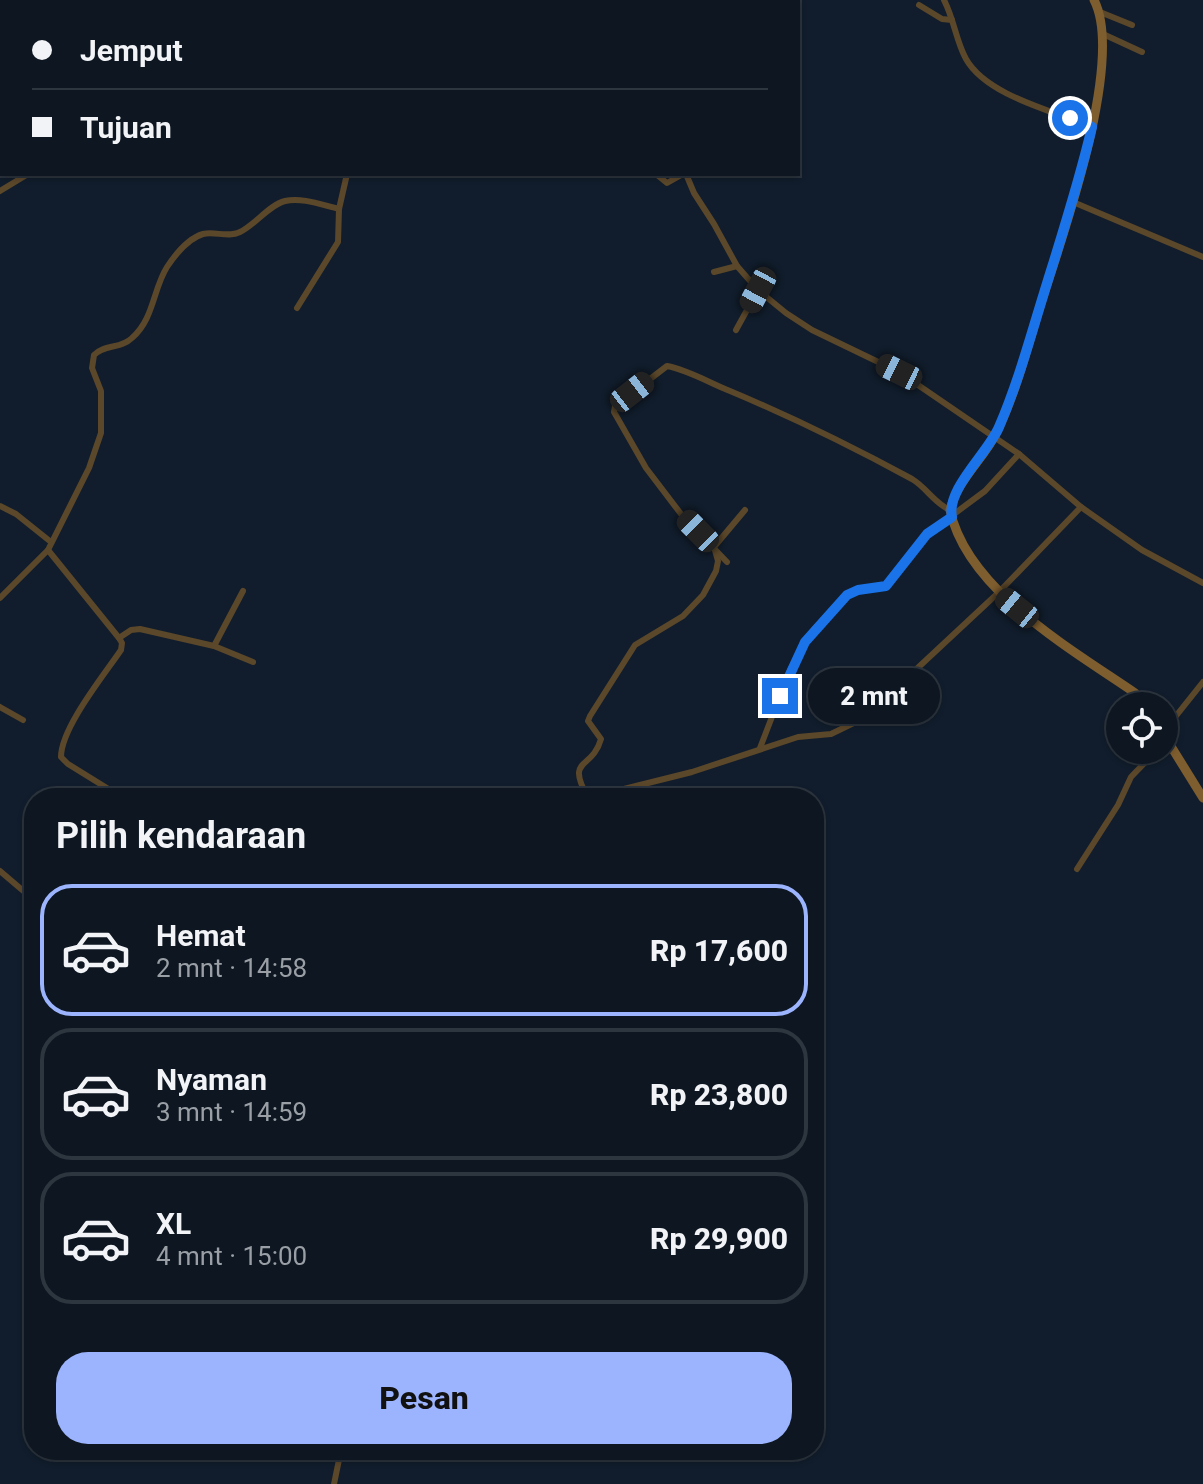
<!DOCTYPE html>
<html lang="id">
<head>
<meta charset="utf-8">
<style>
	body { margin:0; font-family:Roboto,sans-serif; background:#161f2a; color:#f1f3f6; height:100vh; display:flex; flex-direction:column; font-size:30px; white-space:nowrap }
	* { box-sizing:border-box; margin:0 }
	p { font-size:26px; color:#9a9fa5 }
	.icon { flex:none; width:44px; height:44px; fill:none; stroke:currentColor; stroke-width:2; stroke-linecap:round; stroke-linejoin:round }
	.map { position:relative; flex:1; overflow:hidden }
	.drawer { position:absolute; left:24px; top:788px; width:800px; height:672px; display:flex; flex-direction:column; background:#0d1621; border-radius:32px; box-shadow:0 2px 6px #0004,0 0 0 2px #2d353f }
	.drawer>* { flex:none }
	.guide { position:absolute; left:0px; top:0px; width:800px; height:176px; box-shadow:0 2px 6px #0004,0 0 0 2px #2d353f; display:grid; align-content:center; height:176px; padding:0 32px; background:#0d1621 }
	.tools { position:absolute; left:1106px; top:692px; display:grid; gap:16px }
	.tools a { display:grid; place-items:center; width:72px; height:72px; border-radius:50%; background:#0d1621; box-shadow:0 2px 6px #0004,0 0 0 2px #2d353f; font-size:40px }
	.end { position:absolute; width:36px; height:36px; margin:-18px; border:10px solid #1a73e8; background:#fff; box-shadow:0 0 0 4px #fff }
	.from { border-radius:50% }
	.bubble { position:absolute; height:56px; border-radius:28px; background:#0d1621; box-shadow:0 2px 6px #0004,0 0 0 2px #2d353f; font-size:26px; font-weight:800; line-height:56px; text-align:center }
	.car { position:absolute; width:24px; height:48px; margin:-24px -12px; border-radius:10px; box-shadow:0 0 6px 2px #0007; background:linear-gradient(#222 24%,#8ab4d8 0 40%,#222 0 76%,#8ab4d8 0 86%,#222 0) }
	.guide b { display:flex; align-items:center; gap:28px; height:76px; font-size:30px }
	.guide b+b { border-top:2px solid #2d353f }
	.guide i { width:20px; height:20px; background:#f1f3f6 }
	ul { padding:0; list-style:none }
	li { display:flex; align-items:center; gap:24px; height:132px; margin:0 16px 12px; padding:0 16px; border:4px solid #2d353f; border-radius:32px }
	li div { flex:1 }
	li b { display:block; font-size:30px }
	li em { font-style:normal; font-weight:800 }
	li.active { border-color:#9bb4fd }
	li>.icon { width:72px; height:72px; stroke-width:1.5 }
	h2 { padding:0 32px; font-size:36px; line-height:96px }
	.button { display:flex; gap:16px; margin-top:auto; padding:16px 32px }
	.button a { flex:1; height:92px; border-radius:32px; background:#9bb4fd; color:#111; font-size:32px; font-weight:800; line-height:92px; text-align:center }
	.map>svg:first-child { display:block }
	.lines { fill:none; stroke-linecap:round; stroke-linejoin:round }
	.street { stroke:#5b472a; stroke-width:6 }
	.secondary { stroke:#7e5d2e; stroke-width:9 }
	.route { stroke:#1a73e8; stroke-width:10 }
</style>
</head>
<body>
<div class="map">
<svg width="1203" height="1484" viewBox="0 0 1203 1484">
	<rect width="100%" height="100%" fill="#111d2c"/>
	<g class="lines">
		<g class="street">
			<polyline points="566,0 569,2"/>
			<path d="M 944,0 C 954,19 956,41 966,59 C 987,96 1054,111 1092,127"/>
			<polyline points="287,2 288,0"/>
			<polyline points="473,2 476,0"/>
			<polyline points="919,5 942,19 952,20"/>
			<polyline points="1100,12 1132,25"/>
			<polyline points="1103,34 1142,52"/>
			<polyline points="656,174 667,183 683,174"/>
			<polyline points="0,191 28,174"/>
			<polyline points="1073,202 1203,257"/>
			<polyline points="714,272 737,266"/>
			<polyline points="297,308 338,242 339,209 347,174"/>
			<polyline points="736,330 758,290"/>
			<polyline points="0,506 16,514 51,542"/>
			<polyline points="1081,507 1142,550 1203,583"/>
			<path d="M 48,550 L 89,468 L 101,433 L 101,391 L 92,368 L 94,355 C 104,344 121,349 132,338 C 154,319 153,289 167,267 C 175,255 189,238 203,234 C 215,231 228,238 240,232 C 255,225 269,205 285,201 C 302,197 322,205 339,209"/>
			<path d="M 727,562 L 681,514 L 646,468 L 614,412 L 615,406 L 667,366 C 688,370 710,383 730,391 C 792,417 853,447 912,479 C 927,488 934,503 950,510"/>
			<path d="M 0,598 L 48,550 L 119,638 L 122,643 L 121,650 C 104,675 61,728 61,757 L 68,764 L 123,798"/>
			<polyline points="119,638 131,630 140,629 214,646 243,591"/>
			<polyline points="214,646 253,662"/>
			<polyline points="0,707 23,720"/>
			<polyline points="1164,731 1203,682"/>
			<polyline points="760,748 790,670 814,629 847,595 858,590 886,586 927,534 985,491 1019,454"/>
			<polyline points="588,798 692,772 798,737 831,734 864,718 998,593 1081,507 1019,454 899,372 812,330 786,313 758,290 737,266 714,224 694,193 686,174"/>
			<path d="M 588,798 C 565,756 592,771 601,739 L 588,721 L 590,716 L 635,645 L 683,616 L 703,595 L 716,571 L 718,561 L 714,547 L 745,510"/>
			<polyline points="1077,869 1118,805 1131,777 1157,750"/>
			<polyline points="0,871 34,900"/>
			<polyline points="334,1484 341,1450"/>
		</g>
		<g class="secondary">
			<path d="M 1094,0 C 1125,60 1063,235 1042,300 C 1028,345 1017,390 997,432 C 983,460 958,479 950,510 C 967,590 1071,649 1135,693 L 1147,706"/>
			<polyline points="1164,735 1203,798"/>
		</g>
	</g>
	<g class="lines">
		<path class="route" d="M 780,696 L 805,642 L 847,595 L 858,590 L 886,586 L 927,534 L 952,517 C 946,489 988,453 999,427 C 1018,383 1030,338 1044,293 C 1061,238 1079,183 1092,127 L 1070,118"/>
	</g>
</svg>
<div class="tools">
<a><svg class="icon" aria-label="locate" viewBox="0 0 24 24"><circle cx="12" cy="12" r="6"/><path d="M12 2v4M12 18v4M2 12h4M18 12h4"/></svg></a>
</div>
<i class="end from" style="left:1070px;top:118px"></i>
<i class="end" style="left:780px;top:696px"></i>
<div class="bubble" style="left:808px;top:668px;width:132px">2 mnt</div>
<i class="car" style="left:758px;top:290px;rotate:208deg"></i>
<i class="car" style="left:899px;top:372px;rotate:296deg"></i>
<i class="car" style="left:632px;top:392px;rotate:52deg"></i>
<i class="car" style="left:698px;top:531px;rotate:315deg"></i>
<i class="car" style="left:1017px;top:608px;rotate:309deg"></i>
<div class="guide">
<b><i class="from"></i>Jemput</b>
<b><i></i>Tujuan</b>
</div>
<section class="drawer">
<h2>Pilih kendaraan</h2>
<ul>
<li class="active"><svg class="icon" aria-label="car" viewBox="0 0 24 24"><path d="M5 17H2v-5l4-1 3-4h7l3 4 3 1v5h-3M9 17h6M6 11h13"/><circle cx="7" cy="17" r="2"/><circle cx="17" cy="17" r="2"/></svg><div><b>Hemat</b><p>2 mnt · 14:58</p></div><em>Rp 17,600</em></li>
<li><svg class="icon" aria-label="car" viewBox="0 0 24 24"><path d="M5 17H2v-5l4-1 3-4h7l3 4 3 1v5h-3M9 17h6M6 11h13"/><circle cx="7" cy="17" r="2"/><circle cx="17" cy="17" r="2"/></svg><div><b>Nyaman</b><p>3 mnt · 14:59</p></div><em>Rp 23,800</em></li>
<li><svg class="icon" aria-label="car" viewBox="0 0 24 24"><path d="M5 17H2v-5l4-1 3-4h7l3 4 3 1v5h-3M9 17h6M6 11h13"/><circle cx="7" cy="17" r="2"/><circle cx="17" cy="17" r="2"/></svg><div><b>XL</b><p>4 mnt · 15:00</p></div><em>Rp 29,900</em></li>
</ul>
<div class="button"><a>Pesan</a></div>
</section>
</div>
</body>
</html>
